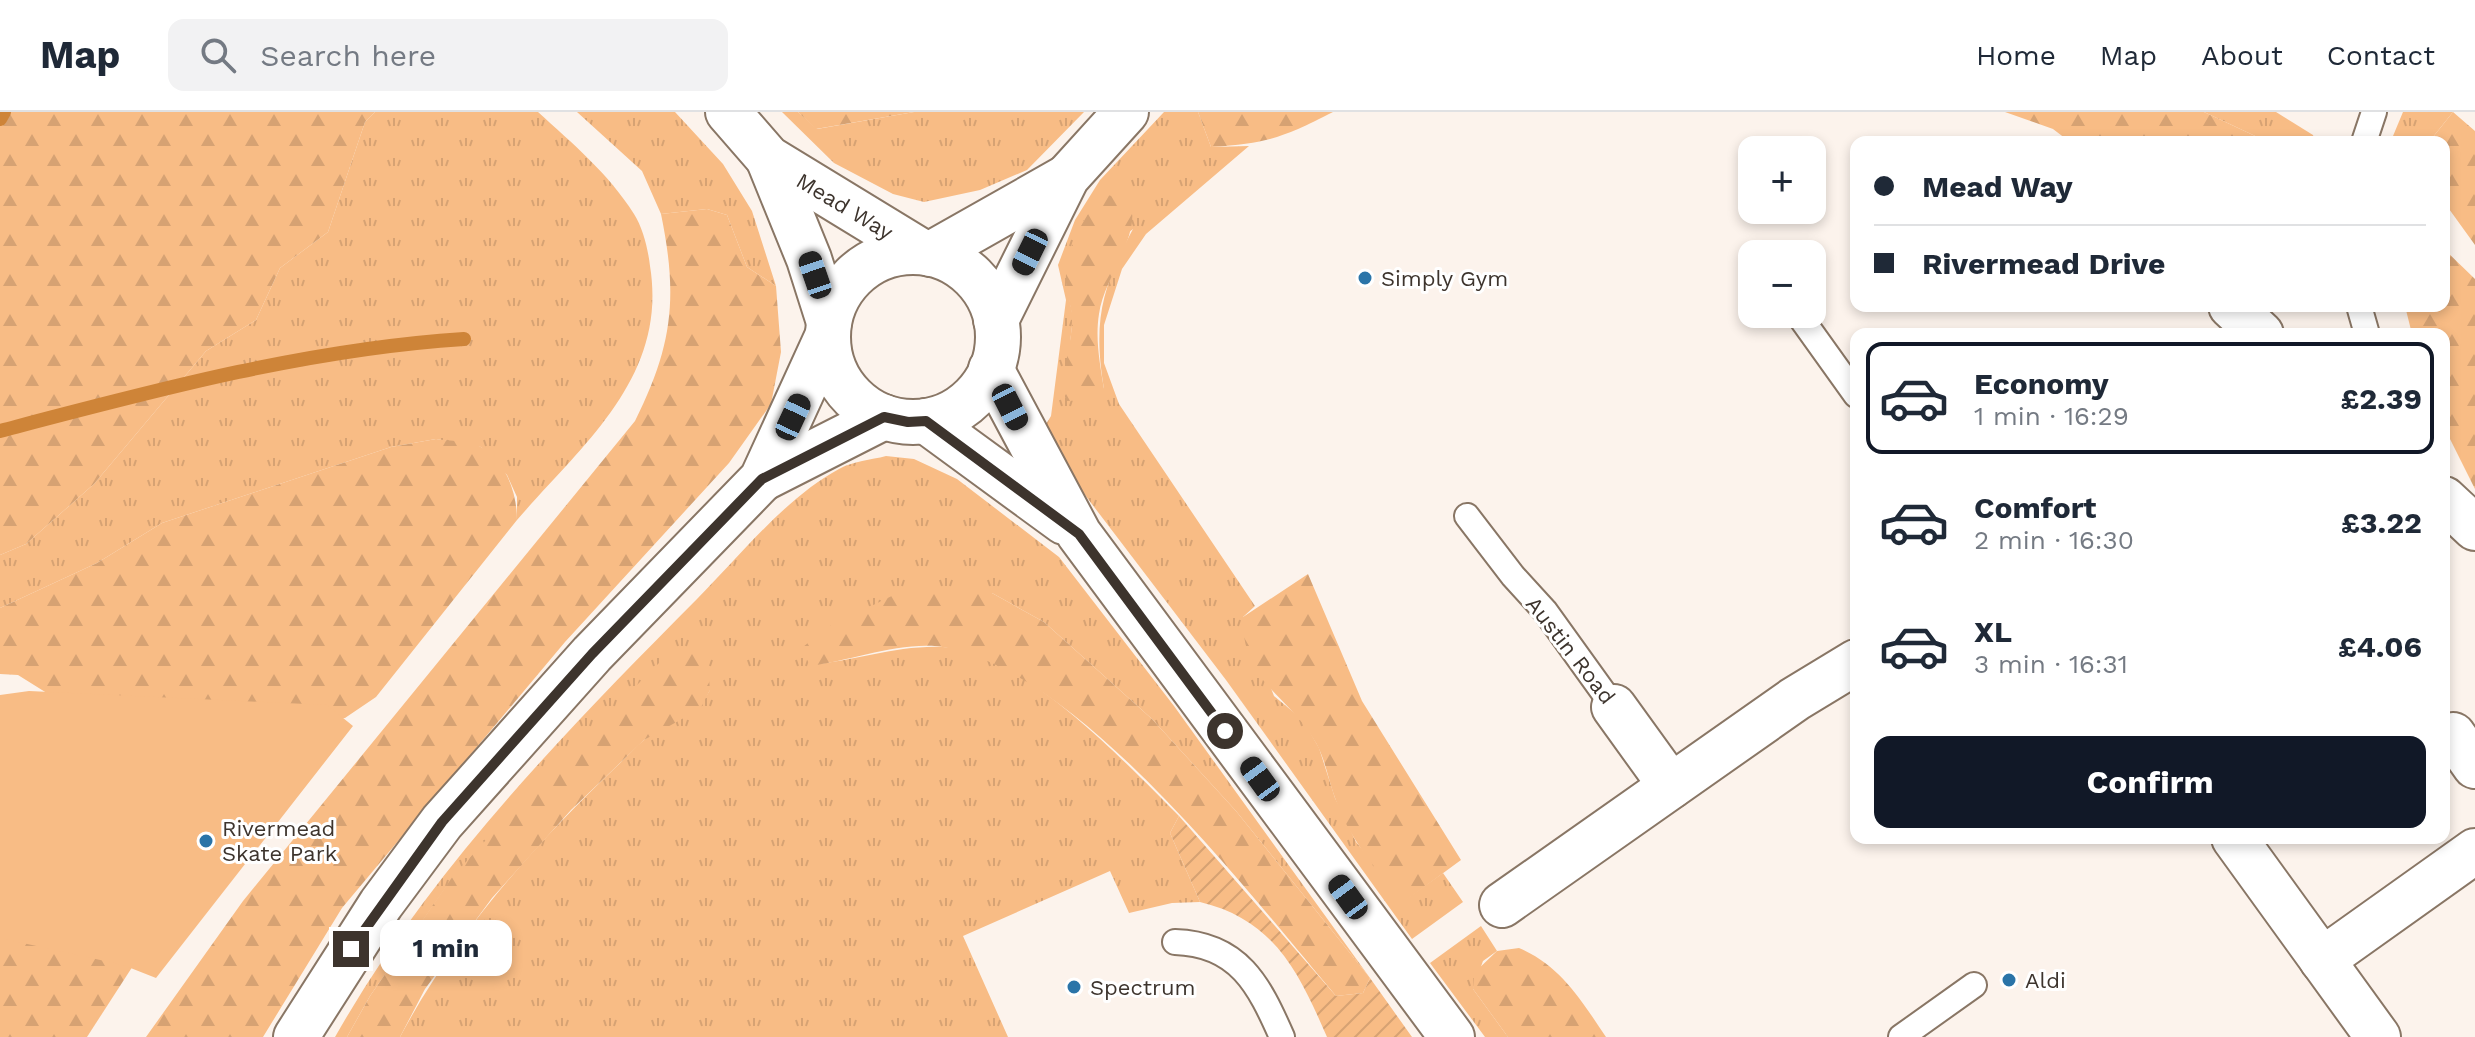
<!DOCTYPE html>
<html lang="en">
<head>
<meta charset="utf-8">
<style>
	body { margin:0; font-family:"Work Sans",sans-serif; background:#f2f2f3; color:#1f2937; height:100vh; display:flex; flex-direction:column; font-size:30px; white-space:nowrap }
	* { box-sizing:border-box; margin:0 }
	p { font-size:26px; color:#747a83 }
	.icon { flex:none; width:44px; height:44px; fill:none; stroke:currentColor; stroke-width:2; stroke-linecap:round; stroke-linejoin:round }
	.map { position:relative; flex:1; overflow:hidden }
	.drawer { position:absolute; left:1850px; top:216px; width:600px; height:516px; display:flex; flex-direction:column; background:#fff; border-radius:16px; box-shadow:0 4px 12px #0003 }
	.drawer>* { flex:none }
	.banner { position:absolute; left:1850px; top:24px; width:600px; height:176px; border-radius:16px; box-shadow:0 4px 12px #0003; display:grid; align-content:center; height:176px; padding:0 24px; background:#fff }
	.fabs { position:absolute; left:1738px; top:24px; display:grid; gap:16px }
	.fabs a { display:grid; place-items:center; width:88px; height:88px; border-radius:16px; background:#fff; box-shadow:0 4px 12px #0003; font-size:40px }
	.end { position:absolute; width:36px; height:36px; margin:-18px; border:10px solid #3d342d; background:#fff; box-shadow:0 0 0 4px #fff }
	.from { border-radius:50% }
	.bubble { position:absolute; height:56px; border-radius:16px; background:#fff; box-shadow:0 4px 12px #0003; font-size:26px; font-weight:700; line-height:56px; text-align:center }
	.car { position:absolute; width:24px; height:48px; margin:-24px -12px; border-radius:10px; box-shadow:0 0 6px 2px #0007; background:linear-gradient(#222 24%,#8ab4d8 0 40%,#222 0 76%,#8ab4d8 0 86%,#222 0) }
	.banner b { display:flex; align-items:center; gap:28px; height:76px; font-size:30px }
	.banner b+b { border-top:2px solid #e0e1e3 }
	.banner i { width:20px; height:20px; background:#1f2937 }
	ul { padding:14px 0 0; list-style:none }
	li { display:flex; align-items:center; gap:24px; height:112px; margin:0 16px 12px; padding:0 8px; border:4px solid transparent; border-radius:16px }
	li div { flex:1 }
	li b { display:block; font-size:30px }
	li em { font-style:normal; font-weight:700 }
	li.on { border-color:#111827 }
	li>.icon { width:72px; height:72px; stroke-width:1.5 }
	.cta { display:flex; gap:16px; margin-top:auto; padding:16px 24px }
	.cta a { flex:1; height:92px; border-radius:16px; background:#111827; color:#fff; font-size:32px; font-weight:700; line-height:92px; text-align:center }
	header { display:flex; align-items:center; gap:48px; box-sizing:border-box; height:112px; padding:0 40px; background:#fff; border-bottom:2px solid #e0e1e3 }
	header strong { font-size:38px }
	nav { display:flex; gap:44px; margin-inline-start:auto; font-size:28px }
	.search { width:560px; height:72px; background:#f2f2f3; display:flex; align-items:center; gap:20px; box-sizing:border-box; padding:0 28px; border-radius:16px; color:#747a83; font-size:30px }
	.map>svg:first-child { display:block }
	.grass { fill:url(#grass-tufts); fill-rule:evenodd }
	.forest { fill:url(#forest-firs) }
	.garden { fill:url(#garden-furrows) }
	.pitch { fill:#f8bc85 }
	.lines { fill:none; stroke-linecap:round; stroke-linejoin:round }
	.stream { stroke:#ce8438; stroke-width:14 }
	.service-casing { stroke:#897665; stroke-width:28 }
	.minor-casing { stroke:#897665; stroke-width:48 }
	.secondary-casing { stroke:#897665; stroke-width:48 }
	.service { stroke:#fff; stroke-width:24 }
	.minor { stroke:#fff; stroke-width:44 }
	.secondary { stroke:#fff; stroke-width:44 }
	.route { stroke:#3d342d; stroke-width:10 }
	.poi-dot { fill:#2a74a8; stroke:#fff; stroke-width:3 }
	.labels { text-anchor:middle; stroke-width:6; stroke-linejoin:round; paint-order:stroke }
	.street-label { font-size:22px; fill:#3d342d; stroke:#fff }
	.poi-label { font-size:22px; fill:#3d342d; stroke:#fff; text-anchor:start }
</style>
</head>
<body>
<header>
<strong>Map</strong>
<div class="search"><svg class="icon" aria-label="search" viewBox="0 0 24 24"><circle cx="10" cy="10" r="6"/><path d="M15 15l6 6"/></svg>Search here</div>
<nav><a>Home</a><a>Map</a><a>About</a><a>Contact</a></nav>
</header>
<div class="map">
<svg width="2475" height="925" viewBox="0 0 2475 925">
	<defs>
		<pattern id="grass-tufts" width="24" height="20" patternUnits="userSpaceOnUse" patternTransform="scale(2)"><rect width="24" height="20" fill="#f8bc85"/><path d="M3 7l-1-3M5 7V3M7 7l1-3M15 17l-1-3M17 17v-4M19 17l1-3" fill="none" stroke="#d6a273"/></pattern>
		<pattern id="forest-firs" width="22" height="20" patternUnits="userSpaceOnUse" patternTransform="scale(2)"><rect width="22" height="20" fill="#f8bc85"/><path d="M5 1l3.5 6h-7zM16 11l3.5 6h-7z" fill="#d6a273"/></pattern>
		<pattern id="garden-furrows" width="10" height="10" patternUnits="userSpaceOnUse" patternTransform="scale(2)"><rect width="10" height="10" fill="#f8bc85"/><path d="M-1 1l2-2M0 10L10 0M9 11l2-2" fill="none" stroke="#d6a273"/></pattern>
	</defs>
	<rect width="100%" height="100%" fill="#fcf3ec"/>
	<g class="grass">
		<path d="M 375,0 L 538,0 C 572,31 609,62 634,102 C 643,116 648,137 650,154 C 668,265 583,332 517,408 L 517,385 L 507,363 L 481,335 L 436,327 L 391,335 L 162,411 L 97,451 L 0,496 L 0,443 L 26,432 L 94,372 L 206,239 L 256,208 L 280,156 L 328,120 L 365,10 Z"/>
		<polygon points="577,0 675,0 723,52 752,99 776,174 747,155 727,103 707,97 661,102 642,59"/>
		<polygon points="782,0 798,0 817,17 914,0 1084,0 1027,58 980,78 924,90 893,82 834,51"/>
		<path d="M 1164,0 L 1198,0 L 1211,35 L 1249,34 L 1146,122 L 1122,157 L 1104,213 L 1104,251 L 1119,292 L 1255,494 L 1243,505 L 1274,584 L 1303,608 L 1319,636 L 1335,686 L 1356,730 L 1405,788 L 1443,761 L 1463,790 L 1412,827 L 1226,568 L 1085,383 L 1043,317 L 1051,304 L 1066,188 L 1058,153 L 1075,108 L 1100,68 ZM 1133,117 C 1101,177 1093,210 1104,277 L 1070,231 L 1073,206 L 1066,169 Z"/>
		<polygon points="2204,0 2276,0 2313,23 2315,30 2268,30"/>
		<polygon points="2403,0 2453,0 2429,30 2395,30 2393,24"/>
		<path d="M 886,344 L 914,347 L 957,367 L 1059,445 L 1174,594 L 1370,866 L 1236,699 L 1152,607 L 1044,510 L 992,481 L 810,553 C 855,549 897,533 943,535 C 1021,539 1126,651 1179,704 L 1170,721 L 1200,790 L 1172,791 L 1129,801 L 1110,759 L 963,824 L 1008,925 L 400,925 C 455,822 533,734 617,654 C 626,646 634,636 644,628 C 670,609 693,608 710,578 L 453,765 L 370,884 L 347,925 L 335,925 C 429,759 563,622 697,487 C 741,443 784,387 839,357 C 853,349 871,348 886,344 Z"/>
		<polygon points="1481,814 1497,839 1483,849 1473,877 1508,925 1485,925 1430,851"/>
	</g>
	<g class="forest">
		<polygon points="0,0 375,0 365,10 328,120 280,156 256,208 206,239 94,372 26,432 0,443"/>
		<polygon points="798,0 914,0 816,17"/>
		<path d="M 1198,0 L 1333,0 C 1282,26 1268,31 1211,35 Z"/>
		<polygon points="2005,0 2204,0 2268,30 2070,30 2053,17"/>
		<polygon points="2453,0 2475,19 2475,133 2444,90 2444,30 2429,30"/>
		<path d="M 1105,82 L 1130,90 C 1142,123 1104,165 1099,202 C 1095,227 1100,252 1104,277 L 1102,283 L 1090,288 L 1066,289 C 1059,262 1072,236 1072,208 C 1072,196 1067,183 1066,171 C 1064,139 1083,102 1105,82 Z"/>
		<path d="M 707,97 L 727,103 L 747,155 L 776,174 L 781,240 L 771,292 L 729,351 L 565,530 L 342,796 L 263,925 L 146,925 L 243,789 L 635,309 C 673,233 678,185 661,102 Z"/>
		<polygon points="2444,137 2475,167 2475,377 2444,315 2444,222 2412,222 2405,194 2444,194"/>
		<path d="M 436,327 C 449,329 470,329 481,335 C 507,350 517,382 517,408 L 376,585 L 345,606 L 260,618 L 50,583 L 18,563 L 0,562 L 0,496 L 97,451 L 162,411 L 391,335 Z"/>
		<path d="M 1308,462 L 1362,589 L 1461,748 L 1405,789 C 1375,758 1348,725 1334,683 C 1328,666 1325,647 1316,631 C 1288,581 1242,572 1243,505 Z"/>
		<path d="M 942,475 L 992,481 L 1044,510 L 1152,607 L 1236,699 L 1370,866 L 1363,881 L 1336,884 C 1248,780 1083,564 948,536 C 906,527 852,549 810,554 L 802,536 L 824,517 L 900,480 Z"/>
		<polygon points="706,534 710,578 700,597 644,628 571,698 492,786 425,877 400,925 347,925 370,884 453,764 528,682 666,544"/>
		<polygon points="162,809 87,925 0,925 0,814"/>
		<path d="M 1519,836 C 1561,854 1581,888 1606,925 L 1508,925 L 1473,877 L 1474,861 L 1497,839 Z"/>
	</g>
	<path class="garden" d="M 1179,704 L 1336,884 L 1363,881 L 1370,866 L 1412,925 L 1327,925 C 1299,861 1275,808 1200,790 L 1170,721 Z"/>
	<polygon class="pitch" points="29,579 327,593 353,614 156,866 123,853 0,826 0,583"/>
	<g class="lines">
		<g class="stream">
			<polyline points="0,7 4,0"/>
			<path d="M 0,319 C 152,279 307,237 464,227"/>
		</g>
		<g class="service-casing">
			<g id="service">
				<polyline points="2364,30 2374,0"/>
				<polyline points="2359,194 2367,222"/>
				<polyline points="1798,202 1856,283"/>
				<polyline points="1467,404 1513,464 1545,499 1614,595"/>
				<path d="M 1175,830 C 1239,832 1259,873 1282,925"/>
				<polyline points="1901,925 1974,873"/>
			</g>
		</g>
		<g class="minor-casing">
			<g id="minor">
				<polyline points="2231,194 2261,222"/>
				<polyline points="762,367 884,305"/>
				<polyline points="2444,387 2475,416"/>
				<polyline points="1614,595 1671,674"/>
				<polyline points="2453,623 2475,654"/>
				<polyline points="2234,726 2378,925"/>
				<polyline points="1502,793 1795,587 1856,550"/>
				<polyline points="2322,848 2475,739"/>
				<polyline points="296,925 381,792 442,710 592,542 762,367 827,225"/>
			</g>
		</g>
		<g class="secondary-casing">
			<g id="secondary">
				<polyline points="728,0 768,46 922,140"/>
				<polyline points="768,46 809,147 829,210"/>
				<circle cx="913" cy="225" r="85"/>
				<polyline points="931,142 1067,65"/>
				<polyline points="996,208 1067,65 1126,0"/>
				<polyline points="991,257 1079,422 1452,925"/>
				<polyline points="926,309 1064,410"/>
			</g>
		</g>
		<use href="#service" class="service"/>
		<use href="#minor" class="minor"/>
		<use href="#secondary" class="secondary"/>
	</g>
	<g class="lines">
		<polyline class="route" points="351,837 442,710 592,542 762,367 884,305 908,310 926,309 1079,422 1225,619"/>
	</g>
	<g class="poi-dot">
		<circle cx="1365" cy="166" r="8"/>
		<circle cx="206" cy="729" r="8"/>
		<circle cx="2009" cy="868" r="8"/>
		<circle cx="1074" cy="875" r="8"/>
	</g>
	<g class="labels">
		<g class="street-label">
			<text transform="translate(845 94) rotate(31)" y="8">Mead Way</text>
			<text transform="translate(1571 538) rotate(52)" y="8">Austin Road</text>
		</g>
		<g class="poi-label">
			<text x="1381" y="174">Simply Gym</text>
			<text x="222" y="724">Rivermead<tspan x="222" dy="25">Skate Park</tspan></text>
			<text x="2025" y="876">Aldi</text>
			<text x="1090" y="883">Spectrum</text>
		</g>
	</g>
</svg>
<div class="fabs">
<a>+</a>
<a>−</a>
</div>
<i class="end from" style="left:1225px;top:619px"></i>
<i class="end" style="left:351px;top:837px"></i>
<div class="bubble" style="left:380px;top:808px;width:132px">1 min</div>
<i class="car" style="left:1030px;top:140px;rotate:206deg"></i>
<i class="car" style="left:815px;top:163px;rotate:341deg"></i>
<i class="car" style="left:1010px;top:295px;rotate:153deg"></i>
<i class="car" style="left:793px;top:305px;rotate:25deg"></i>
<i class="car" style="left:1260px;top:667px;rotate:324deg"></i>
<i class="car" style="left:1348px;top:785px;rotate:324deg"></i>
<div class="banner">
<b><i class="from"></i>Mead Way</b>
<b><i></i>Rivermead Drive</b>
</div>
<section class="drawer">
<ul>
<li class="on"><svg class="icon" aria-label="car" viewBox="0 0 24 24"><path d="M5 17H2v-5l4-1 3-4h7l3 4 3 1v5h-3M9 17h6M6 11h13"/><circle cx="7" cy="17" r="2"/><circle cx="17" cy="17" r="2"/></svg><div><b>Economy</b><p>1 min · 16:29</p></div><em>£2.39</em></li>
<li><svg class="icon" aria-label="car" viewBox="0 0 24 24"><path d="M5 17H2v-5l4-1 3-4h7l3 4 3 1v5h-3M9 17h6M6 11h13"/><circle cx="7" cy="17" r="2"/><circle cx="17" cy="17" r="2"/></svg><div><b>Comfort</b><p>2 min · 16:30</p></div><em>£3.22</em></li>
<li><svg class="icon" aria-label="car" viewBox="0 0 24 24"><path d="M5 17H2v-5l4-1 3-4h7l3 4 3 1v5h-3M9 17h6M6 11h13"/><circle cx="7" cy="17" r="2"/><circle cx="17" cy="17" r="2"/></svg><div><b>XL</b><p>3 min · 16:31</p></div><em>£4.06</em></li>
</ul>
<div class="cta"><a>Confirm</a></div>
</section>
</div>
</body>
</html>
